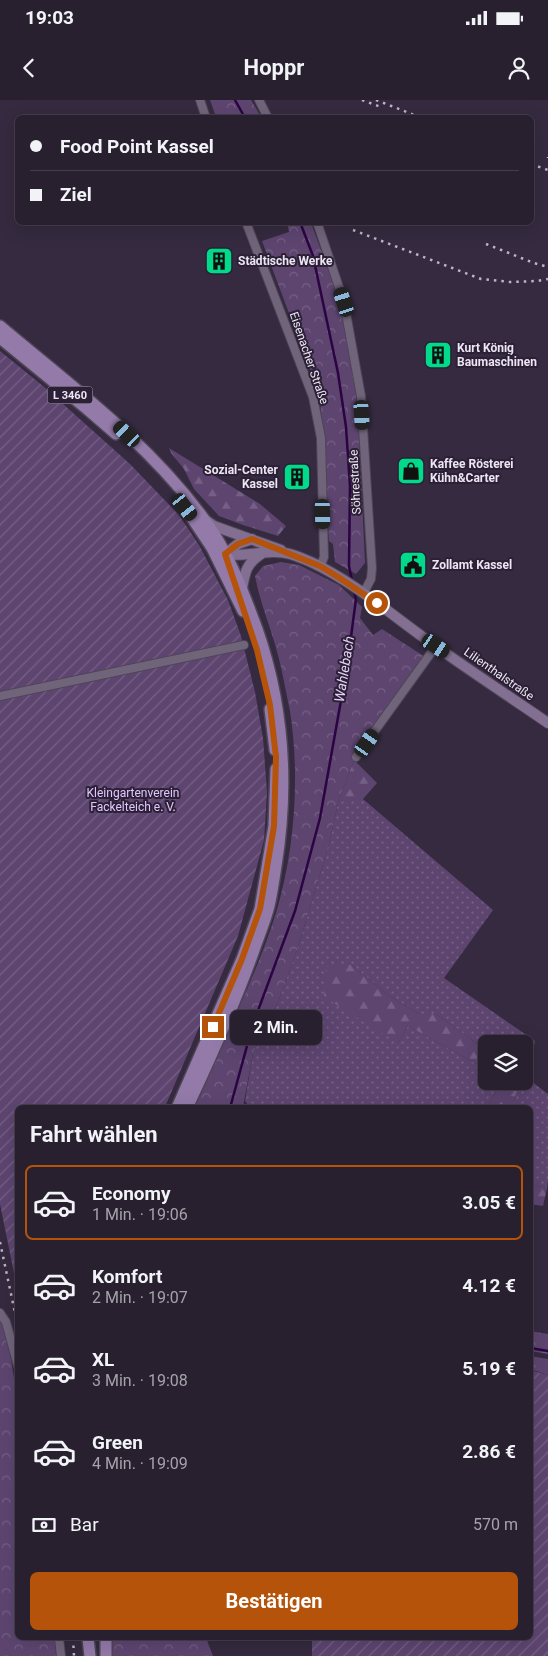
<!DOCTYPE html>
<html lang="de">
<head>
<meta charset="utf-8">
<style>
	body { margin:0; font-family:Roboto,sans-serif; background:#302837; color:#f1f3f6; height:100vh; display:flex; flex-direction:column; font-size:19px; white-space:nowrap }
	* { box-sizing:border-box; margin:0 }
	p { font-size:16px; color:#a5a3aa }
	.icon { flex:none; width:28px; height:28px; fill:none; stroke:currentColor; stroke-width:2; stroke-linecap:round; stroke-linejoin:round }
	.map { position:relative; flex:1; overflow:hidden }
	.drawer { position:absolute; left:15px; top:1005px; width:518px; height:535px; display:flex; flex-direction:column; background:#28202f; border-radius:8px; box-shadow:0 5px 20px #0002,0 0 0 1px #443e4b }
	.drawer>* { flex:none }
	.top-card { position:absolute; left:15px; top:15px; width:519px; height:110px; border-radius:8px; box-shadow:0 5px 20px #0002,0 0 0 1px #443e4b; display:grid; align-content:center; height:110px; padding:0 15px; background:#28202f }
	.controls { position:absolute; left:478px; top:935px; display:grid; gap:10px }
	.controls a { display:grid; place-items:center; width:55px; height:55px; border-radius:8px; background:#28202f; box-shadow:0 5px 20px #0002,0 0 0 1px #443e4b; font-size:25px }
	.end { position:absolute; width:22px; height:22px; margin:-11px; border:6px solid #b45309; background:#fff; box-shadow:0 0 0 2px #fff }
	.from { border-radius:50% }
	.bubble { position:absolute; height:35px; border-radius:8px; background:#28202f; box-shadow:0 5px 20px #0002,0 0 0 1px #443e4b; font-size:16px; font-weight:700; line-height:35px; text-align:center }
	.car { position:absolute; width:15px; height:30px; margin:-15px -8px; border-radius:6px; box-shadow:0 0 4px 1px #0007; background:linear-gradient(#222 24%,#8ab4d8 0 40%,#222 0 76%,#8ab4d8 0 86%,#222 0) }
	.top-card b { display:flex; align-items:center; gap:18px; height:48px; font-size:19px }
	.top-card b+b { border-top:1px solid #443e4b }
	.top-card i { width:12px; height:12px; background:#f1f3f6 }
	ul { padding:0; list-style:none }
	li { display:flex; align-items:center; gap:15px; height:75px; margin:0 10px 8px; padding:0 5px; border:2px solid transparent; border-radius:8px }
	li div { flex:1 }
	li b { display:block; font-size:19px }
	li em { font-style:normal; font-weight:700 }
	li.current { border-color:#b45309 }
	li>.icon { width:45px; height:45px; stroke-width:1.5 }
	h2 { padding:0 15px; font-size:22px; line-height:60px }
	.pay { display:flex; align-items:center; gap:12px; height:55px; padding:0 15px; font-size:19px }
	.pay p { margin-inline-start:auto }
	.cta { display:flex; gap:10px; margin-top:auto; padding:10px 15px }
	.cta a { flex:1; height:58px; border-radius:8px; background:#b45309; color:#fff; font-size:20px; font-weight:700; line-height:58px; text-align:center }
	.status { display:flex; justify-content:space-between; align-items:center; height:35px; padding:0 25px; background:#28202f; direction:ltr }
	.status svg { height:14px; fill:currentColor }
	header { display:flex; justify-content:space-between; align-items:center; height:65px; padding:0 15px; background:#28202f; font-size:22px; font-weight:700 }
	.map>svg:first-child { display:block }
	.grass { fill:url(#grass-dots) }
	.forest { fill:url(#forest-firs) }
	.park { fill:url(#park-crowns) }
	.garden { fill:url(#garden-furrows) }
	.lines { fill:none; stroke-linecap:round; stroke-linejoin:round }
	.stream { stroke:#2c0443; stroke-width:2.5 }
	.minor-casing { stroke:#4f4556; stroke-width:10 }
	.secondary-casing { stroke:#4f4556; stroke-width:12 }
	.primary-casing { stroke:#4f4556; stroke-width:14 }
	.minor { stroke:#70647b; stroke-width:8 }
	.secondary { stroke:#826f92; stroke-width:10 }
	.primary { stroke:#937aa9; stroke-width:11 }
	.rail { stroke:#bdb5c5; stroke-width:2.5; stroke-dasharray:2.5 5; stroke-linecap:butt }
	.route { stroke:#b45309; stroke-width:6 }
	.labels { text-anchor:middle; stroke-width:4; stroke-linejoin:round; paint-order:stroke }
	.shield { fill:#2b2035; stroke:#b2aaba; stroke-width:1 }
	.shield-label { font-size:11px; font-weight:bold; fill:#ece5f3 }
	.poi-label { font-size:12px; font-weight:bold; fill:#ece5f3; stroke:#2b2035; text-anchor:start }
	.street-label { font-size:12px; fill:#ece5f3; stroke:#2b2035 }
	.park-label { font-size:12px; fill:#e3c5fe; stroke:#2b2035 }
	.water-label { font-size:14px; font-style:italic; fill:#e5d1f7; stroke:#2b2035 }
</style>
</head>
<body>
<div class="status"><b>19:03</b><svg viewBox="0 0 49 12"><path d="M0 12V9h3v3zM5 12V6h3v6zM10 12V3h3v9zM15 12V0h3v12zM26 1h20v11H26zM47 4h2v5h-2z"/></svg></div>
<header><svg class="icon" aria-label="back" viewBox="0 0 24 24"><path d="M15 5l-7 7 7 7"/></svg>Hoppr<svg class="icon" aria-label="person" viewBox="0 0 24 24"><circle cx="12" cy="8" r="4"/><path d="M4 21q1-7 8-7t8 7"/></svg></header>
<div class="map">
<svg width="548" height="1556" viewBox="0 0 548 1556">
	<defs>
		<pattern id="grass-dots" width="8" height="8" patternUnits="userSpaceOnUse" patternTransform="scale(1.25)"><rect width="8" height="8" fill="#5d4570"/><path d="M2 2h.1M6 6h.1" fill="none" stroke="#746085" stroke-width="1.8" stroke-linecap="round"/></pattern>
		<pattern id="forest-firs" width="22" height="20" patternUnits="userSpaceOnUse" patternTransform="scale(1.25)"><rect width="22" height="20" fill="#5d4570"/><path d="M5 1l3.5 6h-7zM16 11l3.5 6h-7z" fill="#746085"/></pattern>
		<pattern id="park-crowns" width="20" height="18" patternUnits="userSpaceOnUse" patternTransform="scale(1.25)"><rect width="20" height="18" fill="#5d4570"/><path d="M2 6a3 3 0 1 1 6 0M12 15a3 3 0 1 1 6 0" fill="none" stroke="#746085"/></pattern>
		<pattern id="garden-furrows" width="10" height="10" patternUnits="userSpaceOnUse" patternTransform="scale(1.25)"><rect width="10" height="10" fill="#5d4570"/><path d="M-1 1l2-2M0 10L10 0M9 11l2-2" fill="none" stroke="#746085"/></pattern>
	</defs>
	<rect width="100%" height="100%" fill="#352a3f"/>
	<polygon class="grass" points="339,699 363,699 493,810 444,878 535,941 527,978 548,994 548,1081 547,1088 530,1084 530,1008 511,1007 519,987 527,978 524,976 524,944 486,944 486,950 436,914 419,914 388,895 349,863 398,943 408,926 486,969 486,981 502,981 487,1007 267,1008 264,1004 255,1007 250,1008 245,1001 253,953 278,902 297,850 328,748"/>
	<g class="forest">
		<polygon points="169,348 260,404 286,426 278,436 243,425 219,416 194,389 184,369 171,353"/>
		<polygon points="354,660 377,683 363,699 339,699"/>
		<polygon points="349,863 388,895 419,914 436,914 486,950 486,969 408,926 398,943 324,897 326,867"/>
		<polygon points="524,976 527,978 519,987 511,1007 487,1007 502,981 524,981"/>
		<polygon points="530,1084 547,1088 543,1106 530,1104"/>
	</g>
	<g class="park">
		<polygon points="210,0 251,0 261,17 216,17"/>
		<polygon points="287,123 311,123 340,202 357,295 365,463 356,474 335,462 333,444 329,441 320,296 262,141 289,132"/>
		<path d="M 281,462 L 299,465 L 339,485 L 362,507 L 360,518 L 373,535 L 382,529 L 425,557 L 354,660 L 339,699 L 328,748 L 297,850 L 278,902 L 253,953 L 243,1007 L 192,1008 C 221,944 255,880 276,813 C 295,749 300,677 290,611 C 286,593 283,574 278,555 C 271,528 260,503 255,476 L 263,466 Z"/>
		<polygon points="0,1217 6,1227 18,1304 18,1538 55,1538 56,1556 0,1556"/>
		<polygon points="530,1231 548,1234 548,1254 530,1251"/>
		<polygon points="530,1256 548,1259 548,1275 530,1269"/>
		<polygon points="111,1538 206,1538 213,1556 112,1556"/>
	</g>
	<g class="garden">
		<polygon points="0,251 43,286 130,364 179,415 199,445 228,500 241,536 255,592 263,638 267,692 264,740 238,836 165,1007 18,1008 17,1188 0,1104"/>
		<polygon points="530,1270 548,1275 548,1556 312,1556 312,1538 530,1538"/>
	</g>
	<g class="lines">
		<g class="stream">
			<polyline points="235,0 245,18"/>
			<polyline points="300,122 313,156 338,273 346,327 350,386 349,466 352,481"/>
			<polyline points="230,1008 253,924 295,811 320,718 347,567 356,499 354,491"/>
			<polyline points="530,1248 548,1251"/>
		</g>
		<g class="minor-casing">
			<g id="minor">
				<polyline points="200,0 206,18"/>
				<polyline points="259,0 268,18"/>
				<polyline points="246,122 313,297 321,338 324,457 320,467"/>
				<polyline points="317,122 344,202 361,296 372,468 371,479 363,494"/>
				<polyline points="0,596 244,545"/>
				<polyline points="356,657 436,546"/>
				<polyline points="0,1213 6,1222 18,1266"/>
				<polyline points="59,1538 61,1556"/>
			</g>
		</g>
		<g class="secondary-casing">
			<g id="secondary">
				<polyline points="204,419 214,426 281,450"/>
				<path d="M 225,454 C 246,458 269,448 290,454 C 297,456 304,459 311,462 C 356,483 394,517 434,545 C 472,572 510,597 548,623"/>
				<polyline points="225,454 238,444 252,439"/>
				<path d="M 242,489 C 245,472 246,464 261,454"/>
			</g>
		</g>
		<g class="primary-casing">
			<g id="primary">
				<path d="M 0,226 C 71,286 148,342 204,419 C 228,451 243,491 257,529 C 284,606 289,685 276,766 C 274,779 272,793 269,806 C 265,822 258,838 253,853 C 234,906 211,957 187,1008"/>
				<polyline points="0,238 87,309 116,334"/>
				<polyline points="184,406 212,448 243,511"/>
				<polyline points="270,609 275,650"/>
				<polyline points="177,1008 242,859 260,809 274,726 276,669"/>
				<polyline points="88,1538 90,1556"/>
				<polyline points="106,1538 106,1556"/>
			</g>
		</g>
		<use href="#minor" class="minor"/>
		<use href="#secondary" class="secondary"/>
		<use href="#primary" class="primary"/>
		<g class="rail">
			<polyline points="362,0 381,7"/>
			<polyline points="376,0 422,18"/>
			<polyline points="548,57 548,58"/>
			<polyline points="531,64 548,70"/>
			<polyline points="353,130 481,179 510,182 537,181 548,179"/>
			<polyline points="486,144 534,163 548,167"/>
			<polyline points="0,1142 18,1227"/>
			<polyline points="73,1538 74,1556"/>
		</g>
	</g>
	<g class="lines">
		<polyline class="route" points="213,927 242,859 260,809 274,726 276,657 270,605 257,550 225,454 238,444 252,439 320,466 338,477 377,503"/>
	</g>
	<defs>
		<g id="building-square" transform="scale(1.4375)"><rect x="-9" y="-9" width="18" height="18" rx="4" fill="#01d98b" stroke="#2b2035"/><path d="M-4-6H4V6H1V3H-1V6H-4ZM-2.5-4.3h1.7v1.8h-1.7ZM.8-4.3h1.7v1.8H.8ZM-2.5-1h1.7V.8h-1.7ZM.8-1h1.7V.8H.8Z" fill="#111"/></g>
		<g id="shop-square" transform="scale(1.4375)"><rect x="-9" y="-9" width="18" height="18" rx="4" fill="#01d98b" stroke="#2b2035"/><path d="M-5-2.5h2.3a2.7 3.5 0 0 1 5.4 0H5L5.5 6h-11ZM-1.5-2.5h3a1.5 2.3 0 0 0-3 0Z" fill="#111"/></g>
		<g id="civic-square" transform="scale(1.4375)"><rect x="-9" y="-9" width="18" height="18" rx="4" fill="#01d98b" stroke="#2b2035"/><path d="M-.6-6.5H3V-4.5H.6V-3L4-1V1h2V6H-6V1h2V-1L-.6-3ZM-1.2 2.5V6h2.4V2.5Z" fill="#111"/></g>
	</defs>
	<g fill-rule="evenodd">
		<use href="#building-square" x="219" y="161"/>
		<use href="#building-square" x="438" y="255"/>
		<use href="#shop-square" x="411" y="371"/>
		<use href="#building-square" x="297" y="377"/>
		<use href="#civic-square" x="413" y="465"/>
	</g>
	<g class="labels">
		<rect class="shield" x="47.5" y="286.5" width="45" height="17" rx="4"/>
		<g class="shield-label">
			<text x="70" y="299">L 3460</text>
		</g>
		<g class="poi-label">
			<text x="238" y="165">Städtische Werke</text>
			<text x="457" y="252">Kurt König<tspan x="457" dy="14">Baumaschinen</tspan></text>
			<text x="430" y="368">Kaffee Rösterei<tspan x="430" dy="14">Kühn&amp;Carter</tspan></text>
			<text x="278" y="374" text-anchor="end">Sozial-Center<tspan x="278" dy="14">Kassel</tspan></text>
			<text x="432" y="469">Zollamt Kassel</text>
		</g>
		<g class="street-label">
			<text transform="translate(309 258) rotate(71)" y="4">Eisenacher Straße</text>
			<text transform="translate(355 382) rotate(-93)" y="4">Söhrestraße</text>
			<text transform="translate(499 574) rotate(35)" y="4">Lilienthalstraße</text>
		</g>
		<g class="park-label">
			<text x="133" y="697">Kleingartenverein<tspan x="133" dy="14">Fackelteich e. V.</tspan></text>
		</g>
		<g class="water-label">
			<text transform="translate(344 569) rotate(-81)" y="5">Wahlebach</text>
		</g>
	</g>
</svg>
<div class="controls">
<a><svg class="icon" aria-label="layers" viewBox="0 0 24 24"><path d="M12 4l9 5-9 5-9-5zM3 14l9 5 9-5"/></svg></a>
</div>
<i class="end from" style="left:377px;top:503px"></i>
<i class="end" style="left:213px;top:927px"></i>
<div class="bubble" style="left:230px;top:910px;width:92px">2 Min.</div>
<i class="car" style="left:344px;top:202px;rotate:342deg"></i>
<i class="car" style="left:362px;top:315px;rotate:176deg"></i>
<i class="car" style="left:127px;top:334px;rotate:313deg"></i>
<i class="car" style="left:185px;top:407px;rotate:142deg"></i>
<i class="car" style="left:323px;top:414px;rotate:179deg"></i>
<i class="car" style="left:436px;top:546px;rotate:124deg"></i>
<i class="car" style="left:367px;top:643px;rotate:35deg"></i>
<div class="top-card">
<b><i class="from"></i>Food Point Kassel</b>
<b><i></i>Ziel</b>
</div>
<section class="drawer">
<h2>Fahrt wählen</h2>
<ul>
<li class="current"><svg class="icon" aria-label="car" viewBox="0 0 24 24"><path d="M5 17H2v-5l4-1 3-4h7l3 4 3 1v5h-3M9 17h6M6 11h13"/><circle cx="7" cy="17" r="2"/><circle cx="17" cy="17" r="2"/></svg><div><b>Economy</b><p>1 Min. · 19:06</p></div><em>3.05 €</em></li>
<li><svg class="icon" aria-label="car" viewBox="0 0 24 24"><path d="M5 17H2v-5l4-1 3-4h7l3 4 3 1v5h-3M9 17h6M6 11h13"/><circle cx="7" cy="17" r="2"/><circle cx="17" cy="17" r="2"/></svg><div><b>Komfort</b><p>2 Min. · 19:07</p></div><em>4.12 €</em></li>
<li><svg class="icon" aria-label="car" viewBox="0 0 24 24"><path d="M5 17H2v-5l4-1 3-4h7l3 4 3 1v5h-3M9 17h6M6 11h13"/><circle cx="7" cy="17" r="2"/><circle cx="17" cy="17" r="2"/></svg><div><b>XL</b><p>3 Min. · 19:08</p></div><em>5.19 €</em></li>
<li><svg class="icon" aria-label="car" viewBox="0 0 24 24"><path d="M5 17H2v-5l4-1 3-4h7l3 4 3 1v5h-3M9 17h6M6 11h13"/><circle cx="7" cy="17" r="2"/><circle cx="17" cy="17" r="2"/></svg><div><b>Green</b><p>4 Min. · 19:09</p></div><em>2.86 €</em></li>
</ul>
<div class="pay"><svg class="icon" aria-label="cash" viewBox="0 0 24 24"><path d="M3 7h18v10H3z"/><circle cx="12" cy="12" r="2"/></svg>Bar<p>570 m</p></div>
<div class="cta"><a>Bestätigen</a></div>
</section>
</div>
</body>
</html>
